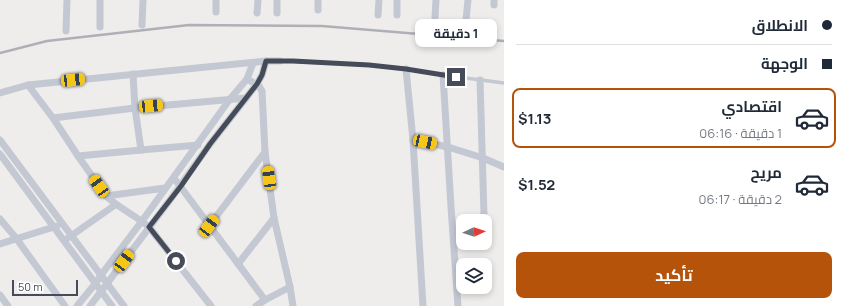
<!DOCTYPE html>
<html lang="ar">
<head>
<meta charset="utf-8">
<style>
	body { margin:0; font-family:Manrope,Cairo,sans-serif; background:#f6f6f7; color:#1f2937; direction:rtl; height:100vh; display:flex; flex-direction:column; font-size:15px; white-space:nowrap }
	* { box-sizing:border-box; margin:0 }
	p { font-size:13px; color:#747a83 }
	.icon { flex:none; width:22px; height:22px; fill:none; stroke:currentColor; stroke-width:2; stroke-linecap:round; stroke-linejoin:round }
	.map { position:relative; flex:1; overflow:hidden; direction:ltr }
	.details { display:flex; flex-direction:column; background:#fff; width:340px }
	.details>* { flex:none }
	.hud { display:grid; align-content:center; height:88px; padding:0 12px; background:#fff }
	.needle { width:26px; rotate:86deg }
	.buttons { position:absolute; left:456px; top:214px; display:grid; gap:8px }
	.buttons a { display:grid; place-items:center; width:36px; height:36px; border-radius:8px; background:#fff; box-shadow:0 2px 6px #0003; font-size:20px }
	.scale { position:absolute; left:12px; bottom:10px; width:66px; box-sizing:border-box; padding-left:4px; border:2px solid #454b58; border-top:0; font-size:11px; line-height:14px; white-space:nowrap; color:#454b58; -webkit-text-stroke:3px #fff; paint-order:stroke }
	.end { position:absolute; width:18px; height:18px; margin:-9px; border:5px solid #454b58; background:#fff; box-shadow:0 0 0 2px #fff }
	.from { border-radius:50% }
	.bubble { position:absolute; height:28px; border-radius:8px; background:#fff; box-shadow:0 2px 6px #0003; font-size:13px; font-weight:700; line-height:28px; text-align:center; direction:rtl }
	.car { position:absolute; width:12px; height:24px; margin:-12px -6px; border-radius:5px; box-shadow:0 0 3px 1px #0007; background:linear-gradient(#f5c518 24%,#345 0 40%,#f5c518 0 76%,#345 0 86%,#f5c518 0) }
	.hud b { display:flex; align-items:center; gap:14px; height:38px; font-size:15px }
	.hud b+b { border-top:1px solid #e0e1e3 }
	.hud i { width:10px; height:10px; background:#1f2937 }
	ul { padding:0; list-style:none }
	li { display:flex; align-items:center; gap:12px; height:60px; margin:0 8px 6px; padding:0 4px; border:2px solid transparent; border-radius:8px }
	li div { flex:1 }
	li b { display:block; font-size:15px }
	li em { font-style:normal; font-weight:700 }
	li.active { border-color:#b45309 }
	li>.icon { width:36px; height:36px; stroke-width:1.5 }
	.cta { display:flex; gap:8px; margin-top:auto; padding:8px 12px }
	.cta a { flex:1; height:46px; border-radius:8px; background:#b45309; color:#fff; font-size:16px; font-weight:700; line-height:46px; text-align:center }
	main { display:flex; flex:1; min-height:0 }
	.map>svg:first-child { display:block }
	.lines { fill:none; stroke-linecap:round; stroke-linejoin:round }
	.lane { stroke:#c3c8d3; stroke-width:3.5 }
	.street { stroke:#c3c8d3; stroke-width:7 }
	.rail { stroke:#aeb0b6; stroke-width:2.5 }
	.route { stroke:#454b58; stroke-width:5 }
</style>
</head>
<body>
<main>
<section class="details">
<div class="hud">
<b><i class="from"></i>الانطلاق</b>
<b><i></i>الوجهة</b>
</div>
<ul>
<li class="active"><svg class="icon" aria-label="car" viewBox="0 0 24 24"><path d="M5 17H2v-5l4-1 3-4h7l3 4 3 1v5h-3M9 17h6M6 11h13"/><circle cx="7" cy="17" r="2"/><circle cx="17" cy="17" r="2"/></svg><div><b>اقتصادي</b><p>1 دقيقة · 06:16</p></div><em>$1.13</em></li>
<li><svg class="icon" aria-label="car" viewBox="0 0 24 24"><path d="M5 17H2v-5l4-1 3-4h7l3 4 3 1v5h-3M9 17h6M6 11h13"/><circle cx="7" cy="17" r="2"/><circle cx="17" cy="17" r="2"/></svg><div><b>مريح</b><p>2 دقيقة · 06:17</p></div><em>$1.52</em></li>
</ul>
<div class="cta"><a>تأكيد</a></div>
</section>
<div class="map">
<svg width="504" height="306" viewBox="0 0 504 306">
	<rect width="100%" height="100%" fill="#efedec"/>
	<g class="lines">
		<polyline class="lane" points="280,61 369,65 406,69 443,75 504,83"/>
		<g class="street">
			<polyline points="318,0 318,10"/>
			<polyline points="494,5 494,0"/>
			<polyline points="216,12 216,0"/>
			<polyline points="257,13 258,0"/>
			<polyline points="277,13 277,0"/>
			<polyline points="378,15 379,0"/>
			<polyline points="397,15 397,0"/>
			<polyline points="435,17 436,0"/>
			<polyline points="466,20 468,0"/>
			<polyline points="142,25 143,0"/>
			<polyline points="100,27 100,0"/>
			<polyline points="66,31 67,0"/>
			<polyline points="406,69 413,140 423,306"/>
			<polyline points="133,74 135,108 141,150 198,145"/>
			<polyline points="443,75 451,207 458,306"/>
			<polyline points="247,79 259,86 262,91 265,152 274,218 290,287 265,300 256,306"/>
			<polyline points="480,80 484,215"/>
			<polyline points="28,85 53,118 135,108 246,98"/>
			<polyline points="0,93 28,85 266,61 280,61"/>
			<polyline points="53,118 78,156 106,196"/>
			<polyline points="0,140 124,306"/>
			<polyline points="413,140 448,147 483,158 504,167"/>
			<polyline points="0,154 112,306"/>
			<polyline points="78,156 141,150"/>
			<polyline points="174,178 265,300"/>
			<path d="M 165,188 L 106,196 C 120,209 135,215 149,227 L 211,306"/>
			<polyline points="0,219 16,238 65,306"/>
			<polyline points="209,226 265,152"/>
			<polyline points="68,238 115,205"/>
			<polyline points="0,244 57,226"/>
			<polyline points="238,264 274,218"/>
			<polyline points="290,287 293,306"/>
			<polyline points="0,295 8,306"/>
			<polyline points="77,306 95,284 101,275 142,221 230,99 247,79 253,63"/>
			<polyline points="90,306 170,200 210,144 257,84 262,75 266,61"/>
		</g>
		<polyline class="rail" points="0,53 47,41 189,25 322,26 504,41"/>
	</g>
	<g class="lines">
		<polyline class="route" points="176,261 149,227 181,186 210,144 257,84 262,75 266,61 293,61 369,65 406,69 456,77"/>
	</g>
</svg>
<div class="buttons">
<a><svg class="needle" viewBox="-14 -14 28 28"><path d="M0-13l5 13h-10z" fill="#e53935"/><path d="M0 13l5-13h-10z" fill="#747a83"/></svg></a>
<a><svg class="icon" aria-label="layers" viewBox="0 0 24 24"><path d="M12 4l9 5-9 5-9-5zM3 14l9 5 9-5"/></svg></a>
</div>
<div class="scale">50 m</div>
<i class="end from" style="left:176px;top:261px"></i>
<i class="end" style="left:456px;top:77px"></i>
<div class="bubble" style="left:415px;top:19px;width:82px">1 دقيقة</div>
<i class="car" style="left:73px;top:80px;rotate:84deg"></i>
<i class="car" style="left:151px;top:106px;rotate:85deg"></i>
<i class="car" style="left:425px;top:142px;rotate:102deg"></i>
<i class="car" style="left:269px;top:178px;rotate:352deg"></i>
<i class="car" style="left:99px;top:186px;rotate:325deg"></i>
<i class="car" style="left:209px;top:226px;rotate:37deg"></i>
<i class="car" style="left:124px;top:261px;rotate:36deg"></i>
</div>
</main>
</body>
</html>
